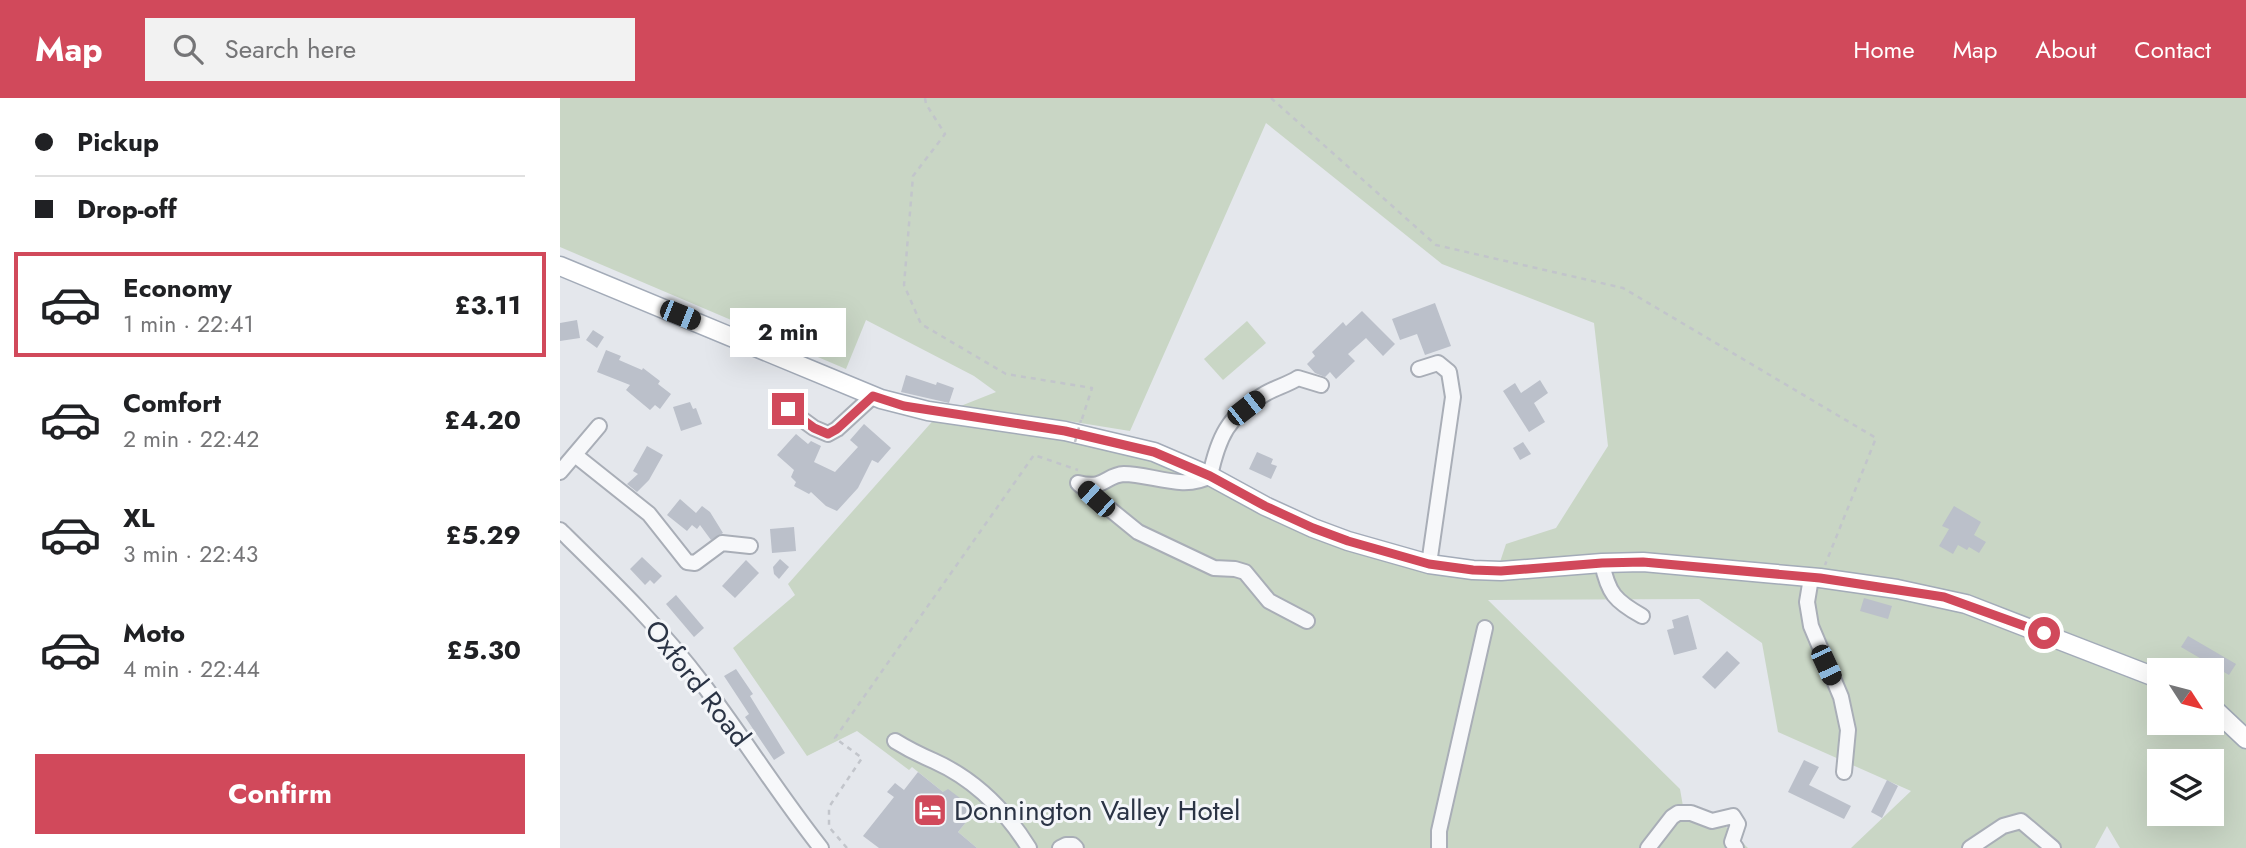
<!DOCTYPE html>
<html lang="en">
<head>
<meta charset="utf-8">
<style>
	body { margin:0; font-family:Jost,sans-serif; background:#f2f2f2; color:#202124; height:100vh; display:flex; flex-direction:column; font-size:26px; white-space:nowrap }
	* { box-sizing:border-box; margin:0 }
	p { font-size:23px; color:#757577 }
	.icon { flex:none; width:38px; height:38px; fill:none; stroke:currentColor; stroke-width:2; stroke-linecap:round; stroke-linejoin:round }
	.map { position:relative; flex:1; overflow:hidden }
	.sheet { display:flex; flex-direction:column; background:#fff; width:560px }
	.sheet>* { flex:none }
	.hud { display:grid; align-content:center; height:154px; padding:0 35px; background:#fff }
	.needle { width:46px; rotate:126deg }
	.tools { position:absolute; left:1587px; top:560px; display:grid; gap:14px }
	.tools a { display:grid; place-items:center; width:77px; height:77px; border-radius:0px; background:#fff; box-shadow:0 7px 28px #0002; font-size:35px }
	.end { position:absolute; width:32px; height:32px; margin:-16px; border:9px solid #d1495b; background:#fff; box-shadow:0 0 0 4px #fff }
	.from { border-radius:50% }
	.bubble { position:absolute; height:49px; border-radius:0px; background:#fff; box-shadow:0 7px 28px #0002; font-size:23px; font-weight:700; line-height:49px; text-align:center }
	.car { position:absolute; width:21px; height:42px; margin:-21px -10px; border-radius:9px; box-shadow:0 0 5px 2px #0007; background:linear-gradient(#222 24%,#8ab4d8 0 40%,#222 0 76%,#8ab4d8 0 86%,#222 0) }
	.hud b { display:flex; align-items:center; gap:24px; height:66px; font-size:26px }
	.hud b+b { border-top:2px solid #e0e0e0 }
	.hud i { width:18px; height:18px; background:#202124 }
	ul { padding:0; list-style:none }
	li { display:flex; align-items:center; gap:21px; height:105px; margin:0 14px 10px; padding:0 21px; border:4px solid transparent; border-radius:0px }
	li div { flex:1 }
	li b { display:block; font-size:26px }
	li em { font-style:normal; font-weight:700 }
	li.selected { border-color:#d1495b }
	li>.icon { width:63px; height:63px; stroke-width:1.5 }
	.action { display:flex; gap:14px; margin-top:auto; padding:14px 35px }
	.action a { flex:1; height:80px; border-radius:0px; background:#d1495b; color:#fff; font-size:28px; font-weight:700; line-height:80px; text-align:center }
	header { display:flex; align-items:center; gap:42px; box-sizing:border-box; height:98px; padding:0 35px; background:#d1495b; color:#fff }
	header strong { font-size:33px }
	nav { display:flex; gap:38px; margin-inline-start:auto; font-size:24px }
	.search { width:490px; height:63px; background:#f2f2f2; display:flex; align-items:center; gap:18px; box-sizing:border-box; padding:0 24px; border-radius:0px; color:#757577; font-size:26px }
	main { display:flex; flex:1; min-height:0 }
	.map>svg:first-child { display:block }
	.green { fill:#c9d6c5; fill-rule:evenodd }
	.building { fill:#bbc0ca }
	.lines { fill:none; stroke-linecap:round; stroke-linejoin:round }
	.minor-casing { stroke:#a9aeb7; stroke-width:18 }
	.major-casing { stroke:#a3abb8; stroke-width:21 }
	.path { stroke:#c2c5cb; stroke-width:2.5; stroke-dasharray:5 5; stroke-linecap:butt }
	.minor { stroke:#f7f8fa; stroke-width:14 }
	.major { stroke:#fff; stroke-width:18 }
	.path-bridge { stroke:#c2c5cb; stroke-width:2.5; stroke-dasharray:5 5; stroke-linecap:butt }
	.route { stroke:#d1495b; stroke-width:9 }
	.labels { text-anchor:middle; stroke-width:6; stroke-linejoin:round; paint-order:stroke }
	.street-label { font-size:28px; fill:#2b3445; stroke:#f4f6f9 }
	.poi-label { font-size:28px; fill:#2b3445; stroke:#f4f6f9; text-anchor:start }
</style>
</head>
<body>
<header>
<strong>Map</strong>
<div class="search"><svg class="icon" aria-label="search" viewBox="0 0 24 24"><circle cx="10" cy="10" r="6"/><path d="M15 15l6 6"/></svg>Search here</div>
<nav><a>Home</a><a>Map</a><a>About</a><a>Contact</a></nav>
</header>
<main>
<section class="sheet">
<div class="hud">
<b><i class="from"></i>Pickup</b>
<b><i></i>Drop-off</b>
</div>
<ul>
<li class="selected"><svg class="icon" aria-label="car" viewBox="0 0 24 24"><path d="M5 17H2v-5l4-1 3-4h7l3 4 3 1v5h-3M9 17h6M6 11h13"/><circle cx="7" cy="17" r="2"/><circle cx="17" cy="17" r="2"/></svg><div><b>Economy</b><p>1 min · 22:41</p></div><em>£3.11</em></li>
<li><svg class="icon" aria-label="car" viewBox="0 0 24 24"><path d="M5 17H2v-5l4-1 3-4h7l3 4 3 1v5h-3M9 17h6M6 11h13"/><circle cx="7" cy="17" r="2"/><circle cx="17" cy="17" r="2"/></svg><div><b>Comfort</b><p>2 min · 22:42</p></div><em>£4.20</em></li>
<li><svg class="icon" aria-label="car" viewBox="0 0 24 24"><path d="M5 17H2v-5l4-1 3-4h7l3 4 3 1v5h-3M9 17h6M6 11h13"/><circle cx="7" cy="17" r="2"/><circle cx="17" cy="17" r="2"/></svg><div><b>XL</b><p>3 min · 22:43</p></div><em>£5.29</em></li>
<li><svg class="icon" aria-label="car" viewBox="0 0 24 24"><path d="M5 17H2v-5l4-1 3-4h7l3 4 3 1v5h-3M9 17h6M6 11h13"/><circle cx="7" cy="17" r="2"/><circle cx="17" cy="17" r="2"/></svg><div><b>Moto</b><p>4 min · 22:44</p></div><em>£5.30</em></li>
</ul>
<div class="action"><a>Confirm</a></div>
</section>
<div class="map">
<svg width="1686" height="750" viewBox="0 0 1686 750">
	<rect width="100%" height="100%" fill="#e4e7ec"/>
	<g class="green">
		<path d="M 0,0 L 1686,0 L 1686,750 L 1560,750 L 1547,728 L 1535,750 L 1291,750 L 1351,693 L 1218,634 L 1202,545 L 1139,501 L 928,502 L 1120,691 L 1124,714 L 1158,721 L 1188,750 L 417,750 L 398,734 L 415,713 L 383,694 L 352,669 L 349,672 L 297,633 L 247,658 L 173,550 L 235,497 L 228,486 L 378,317 L 436,294 L 414,278 L 306,222 L 286,271 L 0,149 ZM 706,25 L 882,166 L 1034,225 L 1048,348 L 996,430 L 946,446 L 937,473 L 769,437 L 567,346 L 495,336 L 502,322 L 570,333 ZM 1600,572 L 1652,572 L 1652,625 L 1600,625 ZM 1600,663 L 1652,663 L 1652,716 L 1600,716 Z"/>
		<polygon points="687,223 706,245 663,282 644,261"/>
	</g>
	<g class="building">
		<polygon points="875,205 891,248 865,257 857,236 840,242 832,221"/>
		<polygon points="802,213 835,246 823,258 806,240 788,256 795,263 776,281 770,274 765,279 755,275 747,266 755,258 752,254 783,224 786,228"/>
		<polygon points="17,222 20,240 0,243 0,225"/>
		<polygon points="33,232 44,239 37,250 26,242"/>
		<polygon points="46,252 61,258 59,262 82,272 83,270 100,283 98,286 111,296 100,311 95,307 90,312 66,292 70,287 37,274"/>
		<polygon points="346,277 376,287 377,284 394,290 389,305 341,294"/>
		<polygon points="980,282 988,295 974,305 985,324 969,334 943,293 955,285 961,295"/>
		<polygon points="130,304 133,311 136,310 142,326 121,333 113,309"/>
		<polygon points="304,326 331,350 318,365 312,362 298,390 277,413 266,408 251,394 249,396 234,388 236,384 231,379 234,372 217,357 236,336 248,346 251,343 261,348 254,364 275,374 298,349 290,342"/>
		<polygon points="963,344 971,356 960,362 953,350"/>
		<polygon points="87,348 103,357 89,382 77,394 67,386 78,376 73,373"/>
		<polygon points="697,354 713,361 711,366 717,368 711,381 689,371"/>
		<polygon points="120,401 136,415 142,408 150,414 163,435 151,442 140,427 137,431 132,427 127,433 107,417"/>
		<polygon points="1394,408 1421,424 1414,437 1426,444 1419,455 1409,449 1407,452 1398,447 1393,456 1379,448 1389,431 1382,428"/>
		<polygon points="234,429 236,453 212,455 210,431"/>
		<polygon points="82,459 102,478 94,486 90,482 85,487 70,471"/>
		<polygon points="220,461 229,469 219,481 214,476 213,469"/>
		<polygon points="186,462 199,475 175,500 162,488"/>
		<polygon points="116,497 144,530 134,539 106,506"/>
		<polygon points="1304,500 1332,508 1328,521 1300,513"/>
		<polygon points="1128,517 1137,551 1114,557 1107,532 1114,530 1112,522"/>
		<polygon points="1628,538 1676,566 1669,577 1621,549"/>
		<polygon points="1167,553 1180,565 1155,591 1142,579"/>
		<polygon points="176,571 193,596 190,598 225,655 214,662 185,619 189,616 164,578"/>
		<polygon points="1244,662 1259,669 1249,687 1291,708 1284,721 1228,694"/>
		<polygon points="358,674 383,694 388,691 416,712 398,734 417,750 319,750 303,738 334,699 327,694 335,685 344,692"/>
		<polygon points="1327,682 1338,688 1322,720 1311,714"/>
	</g>
	<g class="lines">
		<g class="minor-casing">
			<g id="minor">
				<polyline points="859,271 878,265 889,274 893,299 869,466"/>
				<polyline points="228,311 254,330 268,336 277,331 313,298"/>
				<polyline points="15,357 89,416 127,464 135,465 162,445 190,448"/>
				<polyline points="0,374 39,328"/>
				<path d="M 518,385 C 546,392 545,377 564,376 C 591,376 624,393 650,378 C 658,340 668,318 703,297 C 714,290 727,287 738,280 L 761,287"/>
				<polyline points="519,386 578,434 654,470 675,471 685,474 709,503 747,523"/>
				<path d="M 0,432 C 50,481 100,529 142,585 C 183,639 219,697 261,750"/>
				<path d="M 1042,465 C 1048,495 1055,503 1082,518"/>
				<polyline points="1251,480 1247,504 1251,528 1281,599 1288,632 1284,674"/>
				<path d="M 335,643 C 348,651 360,657 374,663 C 414,681 446,713 469,750"/>
				<polyline points="500,750 506,747 513,747 516,750"/>
				<polyline points="879,750 879,733 925,530"/>
				<polyline points="1088,750 1112,719 1118,715 1131,715 1152,723 1173,718 1178,726 1172,744 1176,750"/>
				<polyline points="1410,750 1443,728 1461,723 1493,750"/>
			</g>
		</g>
		<g class="major-casing">
			<g id="major">
				<polyline points="0,168 321,301 368,313 505,333 594,354 650,378 705,408 753,430 788,443 869,466 913,472 941,473 1042,465 1083,464 1260,480 1337,491 1406,506 1600,581"/>
				<polyline points="1652,609 1686,641"/>
			</g>
		</g>
		<g class="path">
			<polyline points="365,0 366,6 385,36 353,78 344,187 361,226 446,276 532,290 522,321"/>
			<polyline points="711,0 876,147 1063,190 1316,340 1265,467"/>
			<polyline points="287,750 269,729 269,709 302,660 275,640 474,357 518,372"/>
		</g>
		<use href="#minor" class="minor"/>
		<use href="#major" class="major"/>
		<polyline class="path-bridge" points="515,344 521,322"/>
	</g>
	<g class="lines">
		<polyline class="route" points="228,311 254,330 268,336 277,331 313,298 344,308 505,333 594,354 650,378 705,408 753,430 788,443 869,466 913,472 941,473 1042,465 1083,464 1260,480 1384,499 1484,535"/>
	</g>
	<defs>
		<g id="hotel-square" transform="scale(1.75)"><rect x="-9" y="-9" width="18" height="18" rx="4" fill="#d1495b" stroke="#f4f6f9"/><path d="M-6-4.5h1.5V1H6V5H4.5V3h-9V5H-6ZM-4 0a1.8 1.8 0 1 1 3.6 0ZM.5 0V-2.5h3Q6-2.5 6 0Z" fill="#fff"/></g>
	</defs>
	<g fill-rule="evenodd">
		<use href="#hotel-square" x="370" y="712"/>
	</g>
	<g class="labels">
		<g class="street-label">
			<text transform="translate(138 585) rotate(52)" y="10">Oxford Road</text>
		</g>
		<g class="poi-label">
			<text x="394" y="722">Donnington Valley Hotel</text>
		</g>
	</g>
</svg>
<div class="tools">
<a><svg class="needle" viewBox="-14 -14 28 28"><path d="M0-13l5 13h-10z" fill="#e53935"/><path d="M0 13l5-13h-10z" fill="#757577"/></svg></a>
<a><svg class="icon" aria-label="layers" viewBox="0 0 24 24"><path d="M12 4l9 5-9 5-9-5zM3 14l9 5 9-5"/></svg></a>
</div>
<i class="end from" style="left:1484px;top:535px"></i>
<i class="end" style="left:228px;top:311px"></i>
<div class="bubble" style="left:170px;top:210px;width:116px">2 min</div>
<i class="car" style="left:120px;top:217px;rotate:112deg"></i>
<i class="car" style="left:686px;top:310px;rotate:52deg"></i>
<i class="car" style="left:536px;top:401px;rotate:312deg"></i>
<i class="car" style="left:1266px;top:567px;rotate:155deg"></i>
</div>
</main>
</body>
</html>
